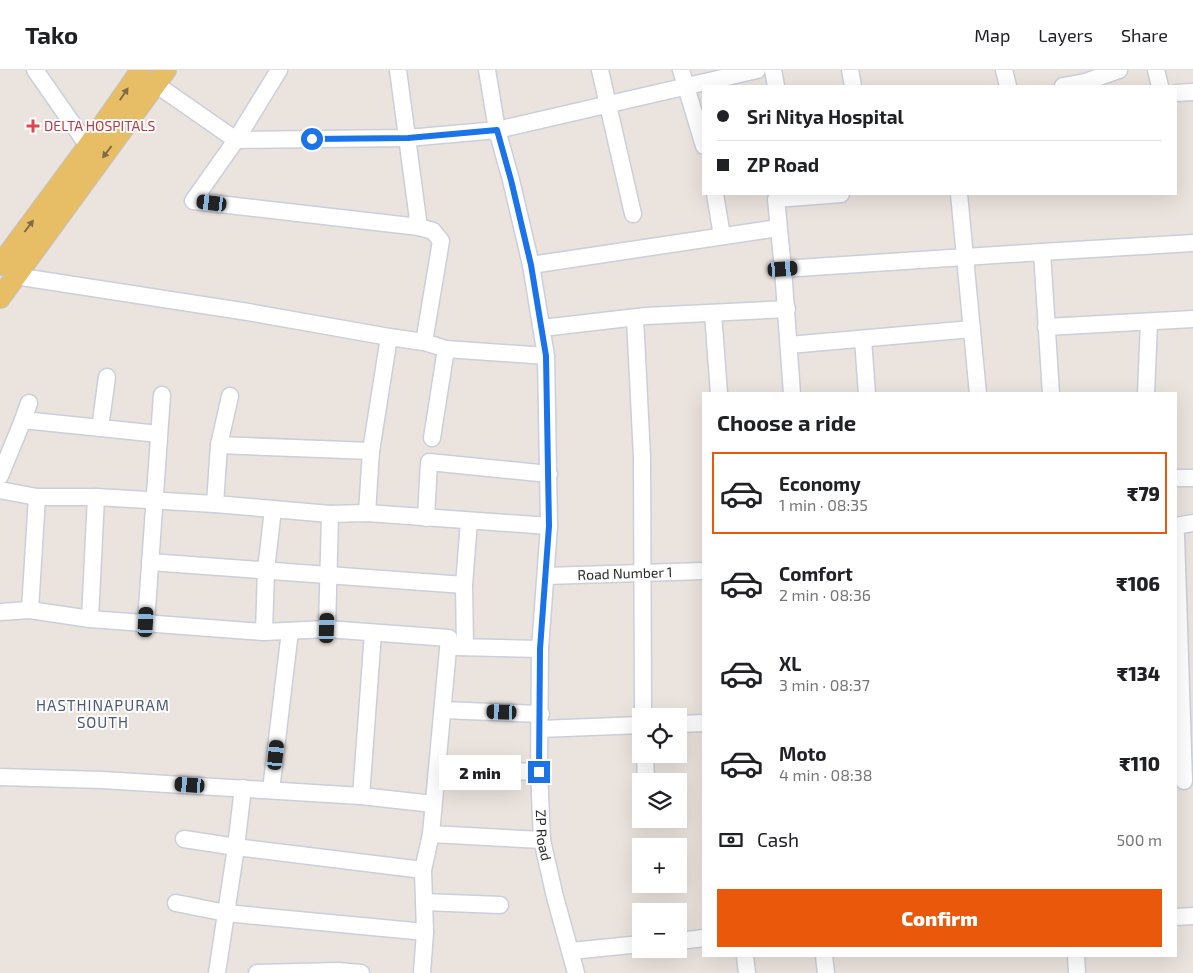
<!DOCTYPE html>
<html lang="en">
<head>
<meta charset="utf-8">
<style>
	body { margin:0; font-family:"Exo 2",sans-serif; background:#f6f6f6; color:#202124; height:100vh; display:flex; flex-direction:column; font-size:19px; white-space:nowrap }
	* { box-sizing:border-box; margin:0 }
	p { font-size:16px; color:#757577 }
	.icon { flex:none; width:28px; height:28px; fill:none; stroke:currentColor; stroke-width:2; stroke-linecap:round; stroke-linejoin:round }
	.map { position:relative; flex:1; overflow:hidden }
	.drawer { position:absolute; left:702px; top:322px; width:475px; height:565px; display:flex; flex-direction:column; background:#fff; border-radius:0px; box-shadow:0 5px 20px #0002 }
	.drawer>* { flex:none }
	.banner { position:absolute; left:702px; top:15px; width:475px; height:110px; border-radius:0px; box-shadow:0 5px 20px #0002; display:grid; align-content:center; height:110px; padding:0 15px; background:#fff }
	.buttons { position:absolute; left:632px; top:638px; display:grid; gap:10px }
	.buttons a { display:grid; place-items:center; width:55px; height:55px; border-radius:0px; background:#fff; box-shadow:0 5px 20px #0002; font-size:25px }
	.end { position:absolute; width:22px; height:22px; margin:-11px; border:6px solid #1a73e8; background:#fff; box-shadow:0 0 0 2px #fff }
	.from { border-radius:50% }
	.bubble { position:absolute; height:35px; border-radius:0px; background:#fff; box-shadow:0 5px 20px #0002; font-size:16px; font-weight:800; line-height:35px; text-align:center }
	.car { position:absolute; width:15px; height:30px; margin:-15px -8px; border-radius:6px; box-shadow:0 0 4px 1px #0007; background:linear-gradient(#222 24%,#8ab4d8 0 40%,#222 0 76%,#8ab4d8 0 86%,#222 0) }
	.banner b { display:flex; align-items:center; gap:18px; height:48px; font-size:19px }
	.banner b+b { border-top:1px solid #e0e0e0 }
	.banner i { width:12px; height:12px; background:#202124 }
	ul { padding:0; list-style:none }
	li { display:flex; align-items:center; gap:15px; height:82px; margin:0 10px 8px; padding:0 5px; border:2px solid transparent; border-radius:0px }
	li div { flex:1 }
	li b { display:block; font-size:19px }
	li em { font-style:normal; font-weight:800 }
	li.current { border-color:#ea580c }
	li>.icon { width:45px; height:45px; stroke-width:1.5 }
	h2 { padding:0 15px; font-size:22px; line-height:60px }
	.pay { display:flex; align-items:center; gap:12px; height:55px; padding:0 15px; font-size:19px }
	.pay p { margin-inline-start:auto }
	.cta { display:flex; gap:10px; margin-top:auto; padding:10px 15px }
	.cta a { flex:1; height:58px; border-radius:0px; background:#ea580c; color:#fff; font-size:20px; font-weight:800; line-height:58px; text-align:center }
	header { display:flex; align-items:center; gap:30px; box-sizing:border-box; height:70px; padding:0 25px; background:#fff; border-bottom:1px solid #e0e0e0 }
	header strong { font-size:24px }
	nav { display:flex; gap:28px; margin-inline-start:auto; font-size:18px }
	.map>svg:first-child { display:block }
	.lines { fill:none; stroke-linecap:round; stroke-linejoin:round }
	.minor-casing { stroke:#cbcfdb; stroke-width:19 }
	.major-casing { stroke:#c3c3c3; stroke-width:22 }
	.minor { stroke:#fff; stroke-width:16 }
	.major { stroke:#e7bd65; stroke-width:20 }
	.oneway { fill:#7f6c45 }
	.route { stroke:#1a73e8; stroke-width:6 }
	.health-dot { fill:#e0444e; stroke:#fff; stroke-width:2 }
	.labels { text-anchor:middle; stroke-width:4; stroke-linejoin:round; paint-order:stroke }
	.health-label { font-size:14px; fill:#be3a42; stroke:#fff; text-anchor:start }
	.street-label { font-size:14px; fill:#2a2a2a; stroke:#fff }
	.neighbourhood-label { font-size:15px; letter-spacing:1px; fill:#4d5977; stroke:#fff }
</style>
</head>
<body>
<header>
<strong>Tako</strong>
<nav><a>Map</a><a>Layers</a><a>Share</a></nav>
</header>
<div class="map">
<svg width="1193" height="903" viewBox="0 0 1193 903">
	<rect width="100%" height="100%" fill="#ebe3dd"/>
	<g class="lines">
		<g class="minor-casing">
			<g id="minor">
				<polyline points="35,0 88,76"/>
				<polyline points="279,0 236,70 193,131 419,157 433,161 441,171 424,272"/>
				<polyline points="398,0 419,157"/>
				<path id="s1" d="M 487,0 L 497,60 L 511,110 L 531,195 L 546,286 L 549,456 L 540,579 L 539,702 L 542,770 L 555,827 L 576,903"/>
				<polyline points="600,0 633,144"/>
				<polyline points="681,0 704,76"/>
				<polyline points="773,0 776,16"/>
				<polyline points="850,0 853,16"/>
				<polyline points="1004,0 1008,16"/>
				<polyline points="1156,0 1160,16"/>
				<polyline points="157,15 236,70 408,68 497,60 757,0"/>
				<polyline points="1063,16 1085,12 1119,0"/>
				<polyline points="1176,23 1193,22"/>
				<polyline points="715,124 722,166"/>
				<polyline points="959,124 978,324"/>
				<polyline points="1042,182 1193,173"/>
				<polyline points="531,195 778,158"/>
				<polyline points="783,199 1042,182 1051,324"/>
				<polyline points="15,206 248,242 389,267 424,272 446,279 546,286"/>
				<polyline points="713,243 719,324"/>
				<polyline points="635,248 642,387 643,646"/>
				<polyline points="1046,257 1193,249"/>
				<polyline points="542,258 646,246 787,239"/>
				<polyline points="863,269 867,324"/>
				<polyline points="789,275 972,259"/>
				<polyline points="792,324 783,199 776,129 841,124"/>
				<polyline points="1146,324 1149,252"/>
				<polyline points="29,333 23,350 159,364"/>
				<polyline points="100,358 107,307"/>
				<polyline points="432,368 446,279"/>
				<polyline points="219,375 371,381"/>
				<polyline points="0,406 23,350"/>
				<polyline points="1176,408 1193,408"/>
				<polyline points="0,420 37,427 96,427 215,434 330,444 367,443 549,456"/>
				<polyline points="215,434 219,375 230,326"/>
				<polyline points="367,443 371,381 389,267"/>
				<polyline points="426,448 429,392 549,404"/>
				<polyline points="1176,456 1193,453"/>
				<polyline points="1176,465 1184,711"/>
				<polyline points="150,492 464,515"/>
				<path id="s2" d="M 546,506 L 704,501"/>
				<polyline points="30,540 37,427"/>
				<polyline points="0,542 30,540 90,549 264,562 327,559 449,568 431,764 423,800 425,862 422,903"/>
				<polyline points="90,549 96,427"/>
				<polyline points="146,552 162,325"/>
				<polyline points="327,559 330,444"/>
				<polyline points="264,562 266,500 273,439"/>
				<polyline points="455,577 540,579"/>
				<polyline points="465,577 464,515 469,451"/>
				<polyline points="443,640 541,644"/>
				<polyline points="679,654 704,653"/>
				<polyline points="540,659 641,655"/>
				<polyline points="645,684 646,711"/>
				<polyline points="437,699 539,702"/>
				<polyline points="0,707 102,710 361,726 433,734"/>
				<polyline points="271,720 290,561"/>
				<polyline points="361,726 373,563"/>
				<polyline points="431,764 542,770"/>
				<polyline points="184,769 236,777 423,800"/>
				<polyline points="424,832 500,835"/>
				<polyline points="176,833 226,843 425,862"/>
				<polyline points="1176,847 1193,846"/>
				<polyline points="679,871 704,868"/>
				<polyline points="571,881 641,874"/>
				<polyline points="745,886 747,903"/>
				<polyline points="824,886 826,903"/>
				<polyline points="1076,886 1077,903"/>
				<polyline points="217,903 236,777 243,718"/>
				<polyline points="257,903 338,901 361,903"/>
			</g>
		</g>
		<g class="major-casing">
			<g id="major">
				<polyline points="0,195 88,76 141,0"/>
				<polyline points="0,228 166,0"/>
			</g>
		</g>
		<use href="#minor" class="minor"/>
		<use href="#major" class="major"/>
	</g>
	<defs><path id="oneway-solid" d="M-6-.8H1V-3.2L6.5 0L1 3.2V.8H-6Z" transform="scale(1.25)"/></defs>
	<g class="oneway">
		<use href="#oneway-solid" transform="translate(124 24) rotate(-56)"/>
		<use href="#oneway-solid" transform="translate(107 82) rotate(127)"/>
		<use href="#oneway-solid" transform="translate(29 156) rotate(-53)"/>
	</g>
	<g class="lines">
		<polyline class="route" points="312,69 408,68 497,60 511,110 531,195 546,286 549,456 540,579 539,702"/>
	</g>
	<path class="health-dot" d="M30.5 48.5h5v5h5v5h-5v5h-5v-5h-5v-5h5z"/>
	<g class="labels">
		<g class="health-label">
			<text x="44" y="61">DELTA HOSPITALS</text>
		</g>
		<g class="street-label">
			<text dy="5" stroke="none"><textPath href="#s2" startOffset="79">Road Number 1</textPath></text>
			<text dy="5" stroke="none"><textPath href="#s1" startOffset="772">ZP Road</textPath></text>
		</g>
		<g class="neighbourhood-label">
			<text x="103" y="641">HASTHINAPURAM<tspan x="103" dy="17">SOUTH</tspan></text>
		</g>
	</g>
</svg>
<div class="buttons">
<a><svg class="icon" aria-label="locate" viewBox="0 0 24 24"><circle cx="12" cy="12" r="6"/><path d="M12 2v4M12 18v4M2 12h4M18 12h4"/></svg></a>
<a><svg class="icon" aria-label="layers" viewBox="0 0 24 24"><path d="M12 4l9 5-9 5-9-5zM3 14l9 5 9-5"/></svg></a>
<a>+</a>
<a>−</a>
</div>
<i class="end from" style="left:312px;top:69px"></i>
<i class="end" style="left:539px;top:702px"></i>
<div class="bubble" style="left:439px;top:685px;width:82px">2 min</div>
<i class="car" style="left:212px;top:133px;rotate:277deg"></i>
<i class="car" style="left:783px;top:199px;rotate:86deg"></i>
<i class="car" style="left:146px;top:552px;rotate:3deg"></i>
<i class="car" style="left:327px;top:558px;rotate:2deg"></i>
<i class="car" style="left:502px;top:642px;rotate:272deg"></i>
<i class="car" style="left:276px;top:685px;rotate:6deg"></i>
<i class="car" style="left:190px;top:715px;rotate:274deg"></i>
<div class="banner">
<b><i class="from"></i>Sri Nitya Hospital</b>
<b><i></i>ZP Road</b>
</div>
<section class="drawer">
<h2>Choose a ride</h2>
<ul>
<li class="current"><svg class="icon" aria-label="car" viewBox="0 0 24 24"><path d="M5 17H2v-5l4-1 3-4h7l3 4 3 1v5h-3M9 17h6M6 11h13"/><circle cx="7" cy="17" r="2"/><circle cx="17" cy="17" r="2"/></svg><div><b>Economy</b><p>1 min · 08:35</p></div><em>₹79</em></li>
<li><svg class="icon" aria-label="car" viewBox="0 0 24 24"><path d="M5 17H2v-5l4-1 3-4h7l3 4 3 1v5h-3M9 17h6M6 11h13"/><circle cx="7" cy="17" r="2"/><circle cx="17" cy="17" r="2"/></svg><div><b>Comfort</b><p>2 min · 08:36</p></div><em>₹106</em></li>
<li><svg class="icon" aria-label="car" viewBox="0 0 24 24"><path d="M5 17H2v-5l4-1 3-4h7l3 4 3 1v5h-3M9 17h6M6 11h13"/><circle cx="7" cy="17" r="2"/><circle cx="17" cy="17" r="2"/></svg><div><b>XL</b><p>3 min · 08:37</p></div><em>₹134</em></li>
<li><svg class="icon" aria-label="car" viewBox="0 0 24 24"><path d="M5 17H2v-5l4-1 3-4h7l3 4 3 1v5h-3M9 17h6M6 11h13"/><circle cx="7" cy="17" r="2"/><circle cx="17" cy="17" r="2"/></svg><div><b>Moto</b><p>4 min · 08:38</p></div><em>₹110</em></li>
</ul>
<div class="pay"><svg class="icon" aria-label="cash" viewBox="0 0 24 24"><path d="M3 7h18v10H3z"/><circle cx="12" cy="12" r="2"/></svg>Cash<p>500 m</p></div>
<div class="cta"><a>Confirm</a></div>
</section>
</div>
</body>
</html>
